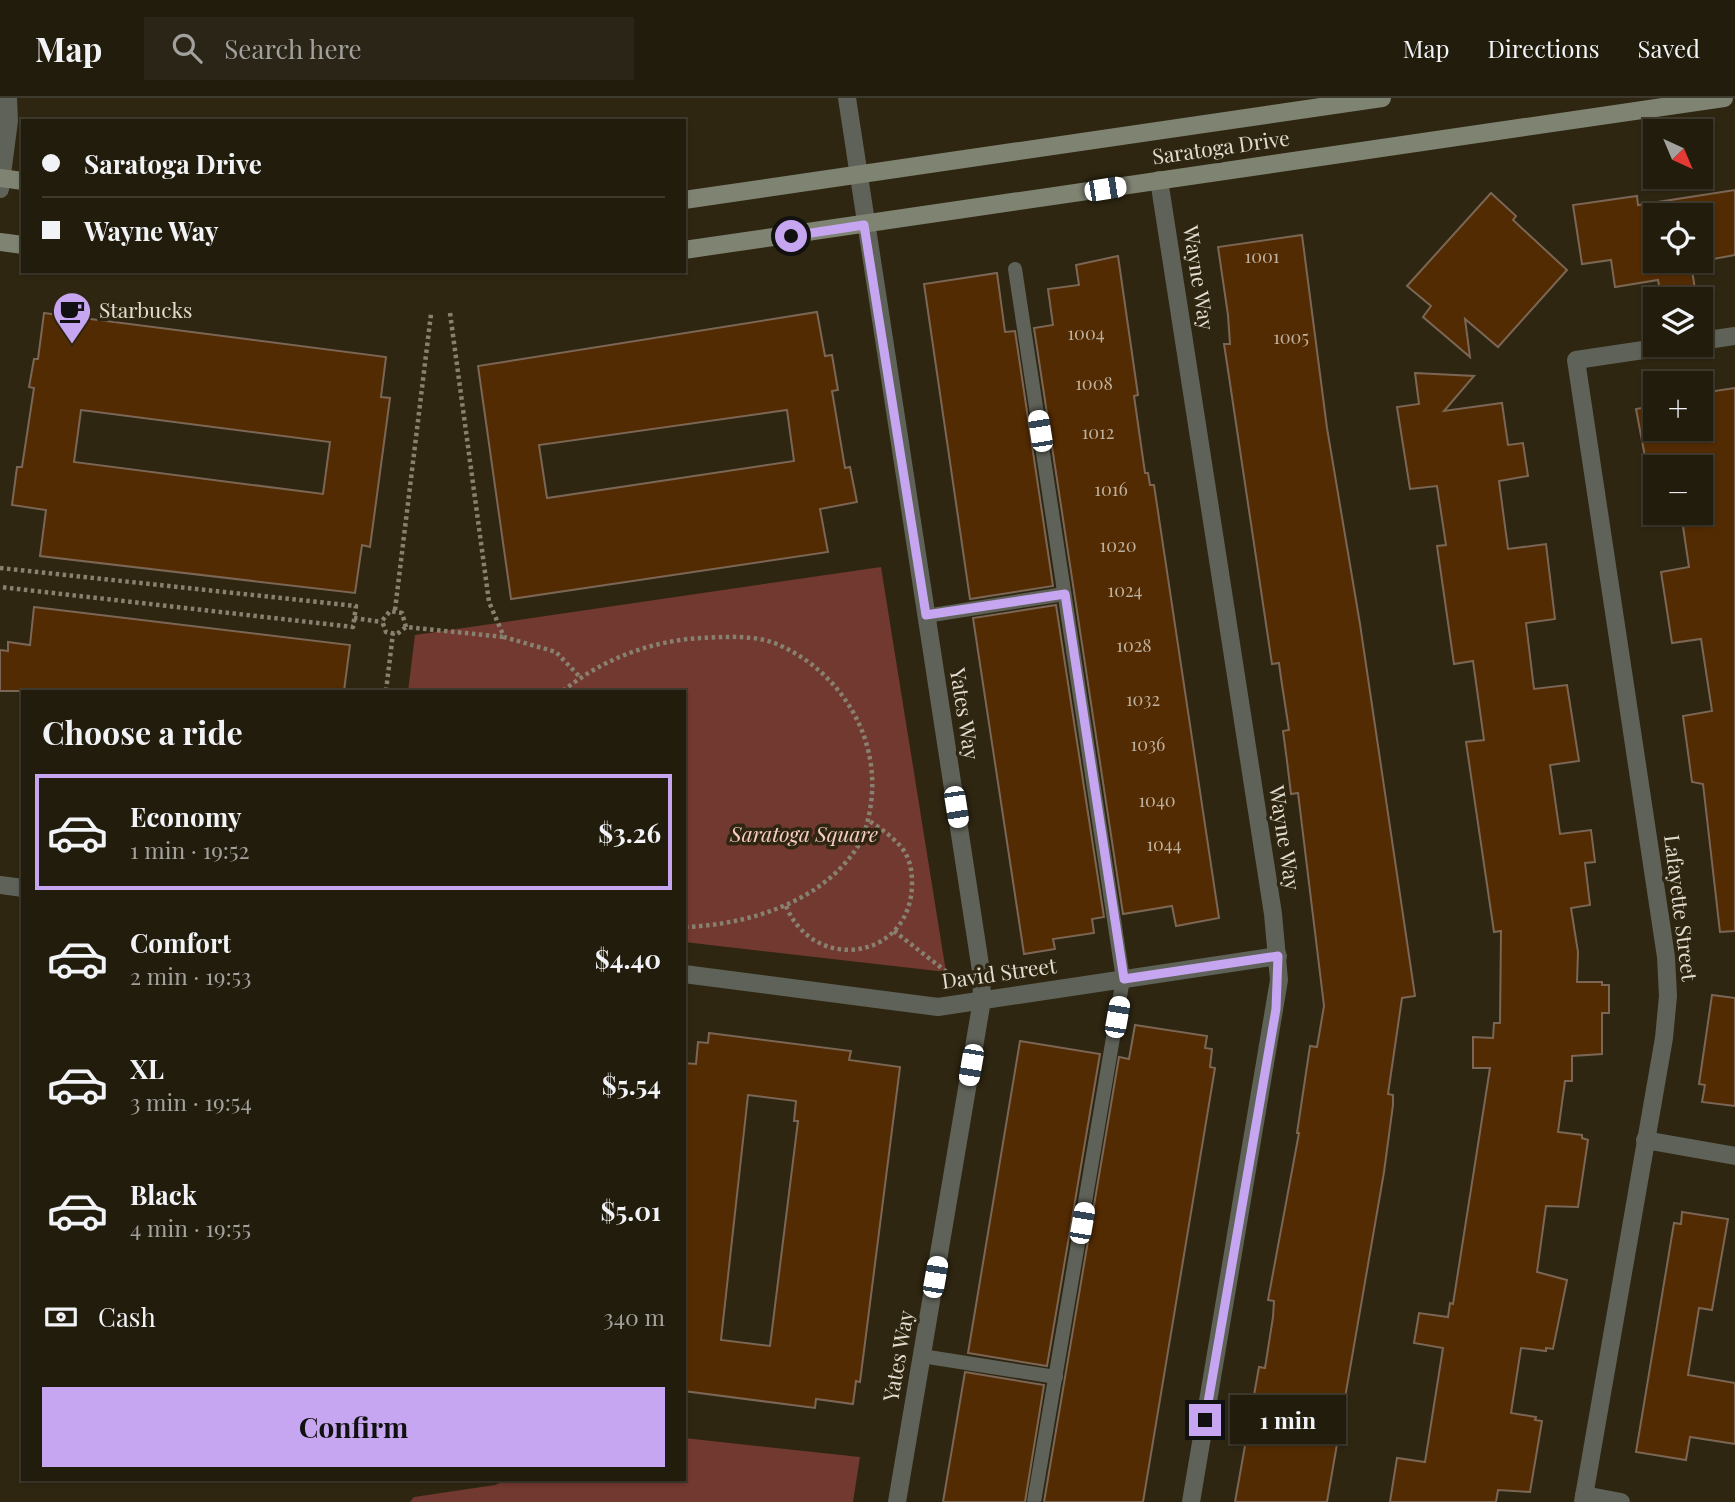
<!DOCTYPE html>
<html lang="en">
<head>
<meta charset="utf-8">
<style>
	body { margin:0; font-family:"Playfair Display",serif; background:#2a2516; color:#f1f3f6; height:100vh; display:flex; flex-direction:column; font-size:26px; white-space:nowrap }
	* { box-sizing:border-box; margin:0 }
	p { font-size:23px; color:#a2a19d }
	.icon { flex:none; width:38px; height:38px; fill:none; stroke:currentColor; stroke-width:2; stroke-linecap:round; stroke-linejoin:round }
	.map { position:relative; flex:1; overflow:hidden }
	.details { position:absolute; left:21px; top:592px; width:665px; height:791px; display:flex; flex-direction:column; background:#221c0d; border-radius:0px; box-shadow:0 2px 5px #0004,0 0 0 2px #3f3a2e }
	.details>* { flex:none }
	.banner { position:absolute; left:21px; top:21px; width:665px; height:154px; border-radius:0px; box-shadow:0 2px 5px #0004,0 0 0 2px #3f3a2e; display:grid; align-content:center; height:154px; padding:0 21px; background:#221c0d }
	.needle { width:46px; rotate:136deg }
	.controls { position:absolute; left:1643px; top:21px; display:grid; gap:14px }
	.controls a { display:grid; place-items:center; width:70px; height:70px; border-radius:0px; background:#221c0d; box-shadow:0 2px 5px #0004,0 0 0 2px #3f3a2e; font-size:35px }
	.end { position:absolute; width:32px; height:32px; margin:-16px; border:9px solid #c6a6f0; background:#111; box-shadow:0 0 0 4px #111 }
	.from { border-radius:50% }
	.bubble { position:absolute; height:49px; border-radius:0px; background:#221c0d; box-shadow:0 2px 5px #0004,0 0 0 2px #3f3a2e; font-size:23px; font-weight:700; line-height:49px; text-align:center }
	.car { position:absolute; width:21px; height:42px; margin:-21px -10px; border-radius:9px; box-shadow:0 0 5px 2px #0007; background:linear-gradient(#fff 24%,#345 0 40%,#fff 0 76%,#345 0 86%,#fff 0) }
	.banner b { display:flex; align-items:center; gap:24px; height:66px; font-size:26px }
	.banner b+b { border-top:2px solid #3f3a2e }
	.banner i { width:18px; height:18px; background:#f1f3f6 }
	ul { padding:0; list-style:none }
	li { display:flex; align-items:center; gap:21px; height:116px; margin:0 14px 10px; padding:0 7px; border:4px solid transparent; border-radius:0px }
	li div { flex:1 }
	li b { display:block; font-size:26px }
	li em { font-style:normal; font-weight:700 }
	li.on { border-color:#c6a6f0 }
	li>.icon { width:63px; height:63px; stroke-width:1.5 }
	h2 { padding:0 21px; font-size:32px; line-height:84px }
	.pay { display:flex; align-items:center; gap:18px; height:77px; padding:0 21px; font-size:26px }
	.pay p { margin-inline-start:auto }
	.primary-button { display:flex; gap:14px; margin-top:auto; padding:14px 21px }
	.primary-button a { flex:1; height:80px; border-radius:0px; background:#c6a6f0; color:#111; font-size:28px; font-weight:700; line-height:80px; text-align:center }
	header { display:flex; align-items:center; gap:42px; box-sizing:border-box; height:98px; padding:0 35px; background:#221c0d; border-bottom:2px solid #3f3a2e }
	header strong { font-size:33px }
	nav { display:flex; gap:38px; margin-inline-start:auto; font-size:24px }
	.search { width:490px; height:63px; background:#2a2516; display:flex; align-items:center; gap:18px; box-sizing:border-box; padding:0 24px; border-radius:0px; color:#a2a19d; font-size:26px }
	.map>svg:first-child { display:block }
	.green { fill:#71392f }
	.building { fill:#532b02; stroke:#7b6655; stroke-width:2; fill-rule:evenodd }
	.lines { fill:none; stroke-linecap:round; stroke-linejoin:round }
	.path { stroke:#888170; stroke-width:4.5; stroke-dasharray:3.5 3.5; stroke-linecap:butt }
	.lane { stroke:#5f6258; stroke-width:14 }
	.street { stroke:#5f6258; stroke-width:18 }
	.secondary { stroke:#7f8372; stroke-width:18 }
	.route { stroke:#c6a6f0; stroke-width:9 }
	.labels { text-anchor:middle; stroke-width:7; stroke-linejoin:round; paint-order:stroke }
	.number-label { font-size:18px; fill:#beb09c }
	.street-label { font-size:21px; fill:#e2ddd0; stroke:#2e2611 }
	.poi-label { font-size:21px; fill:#e2ddd0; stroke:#2e2611; text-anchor:start }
	.park-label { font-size:21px; font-style:italic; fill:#f9cec6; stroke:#2e2611 }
</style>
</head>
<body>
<header>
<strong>Map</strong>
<div class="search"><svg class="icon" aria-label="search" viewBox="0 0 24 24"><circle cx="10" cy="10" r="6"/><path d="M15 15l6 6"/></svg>Search here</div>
<nav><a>Map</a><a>Directions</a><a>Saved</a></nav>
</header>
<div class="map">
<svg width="1735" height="1404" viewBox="0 0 1735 1404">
	<rect width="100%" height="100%" fill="#2e2611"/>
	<g class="green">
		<polygon points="881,469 946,874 684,844 684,593 408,593 415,537"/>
		<polygon points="684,1340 860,1359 853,1404 410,1404 414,1399 495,1387 508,1381 684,1381"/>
	</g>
	<g class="building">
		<path d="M 1735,92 L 1735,157 L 1691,165 L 1695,192 L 1661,198 L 1658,182 L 1615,189 L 1611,162 L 1582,166 L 1573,107 L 1637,98 L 1638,107 ZM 1656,117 L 1701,117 L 1701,163 L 1656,163 Z"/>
		<polygon points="1491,95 1516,118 1513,122 1567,172 1498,249 1465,221 1470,259 1423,219 1431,208 1407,188"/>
		<polygon points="1302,137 1327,330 1360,526 1415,898 1402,900 1388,996 1393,997 1393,1007 1384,1074 1327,1404 1235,1404 1259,1269 1265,1270 1273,1219 1274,1203 1268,1202 1299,1035 1297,1035 1310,948 1317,949 1324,908 1298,695 1291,696 1287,663 1283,633 1289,632 1281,580 1279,565 1272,566 1228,272 1224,246 1230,246 1228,217 1218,149"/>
		<polygon points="1118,158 1138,297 1134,298 1145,375 1148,375 1150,387 1154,387 1219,820 1176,828 1172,808 1123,816 1034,230 1053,227 1048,191 1079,187 1076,167"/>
		<polygon points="997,175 1005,234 1015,233 1053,488 970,501 924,186"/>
		<path d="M 817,214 L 825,258 L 832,257 L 838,292 L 832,293 L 845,370 L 850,369 L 857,404 L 820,411 L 828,454 L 511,501 L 478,268 ZM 787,312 L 794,363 L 547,400 L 539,347 Z"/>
		<path d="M 44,215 L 386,259 L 381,299 L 390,300 L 370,449 L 362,447 L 355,495 L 40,458 L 46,412 L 12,407 L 17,369 L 22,369 L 34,290 L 29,289 L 34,261 L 38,261 ZM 81,312 L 330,344 L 323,396 L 74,364 Z"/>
		<polygon points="1415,275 1474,278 1444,313 1502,305 1508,347 1523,345 1528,378 1499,383 1508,451 1546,446 1555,521 1526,525 1534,591 1567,587 1579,663 1550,667 1560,736 1591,732 1595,764 1585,765 1590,807 1571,810 1578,854 1577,884 1602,884 1602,887 1609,887 1609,915 1602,915 1602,956 1572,958 1572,983 1565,983 1558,1034 1582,1037 1582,1040 1588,1042 1578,1109 1546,1108 1537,1174 1567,1182 1553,1251 1546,1250 1546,1253 1521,1250 1511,1315 1536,1319 1535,1322 1542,1323 1530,1394 1498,1392 1496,1404 1390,1404 1397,1360 1425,1364 1443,1250 1414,1245 1419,1215 1448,1219 1450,1205 1453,1206 1490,970 1473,970 1473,939 1493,940 1494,925 1500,925 1501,833 1494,834 1466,644 1484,642 1473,563 1454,566 1437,448 1446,447 1437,388 1410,391 1397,309 1419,306"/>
		<polygon points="1735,290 1735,833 1720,834 1703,686 1692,684 1683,618 1712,613 1701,541 1672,545 1661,474 1689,469 1681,415 1701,415 1701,369 1656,369 1656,401 1653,401 1636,311 1653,308 1652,303 1656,302 1656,331 1701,331 1701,295"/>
		<polygon points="1056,507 1104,819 1092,821 1094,835 1053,841 1055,851 1024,856 973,520"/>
		<polygon points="34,509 350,547 344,593 0,593 0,552 8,553 8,544 30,547"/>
		<polygon points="1712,897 1735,900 1735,1008 1702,1004 1705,987 1699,986"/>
		<polygon points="1135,927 1207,938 1205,950 1212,951 1210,969 1215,970 1143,1404 1044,1404 1119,959 1129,961"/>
		<path d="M 709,935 L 851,953 L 849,962 L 900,969 L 860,1284 L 856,1283 L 853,1306 L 816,1301 L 815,1310 L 684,1293 L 684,965 L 696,966 L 698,944 L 708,945 ZM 748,997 L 796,1003 L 794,1023 L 798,1023 L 770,1248 L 721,1242 Z"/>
		<polygon points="1020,943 1100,956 1047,1268 968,1255"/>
		<polygon points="1682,1114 1728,1121 1712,1212 1699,1210 1688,1277 1735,1285 1735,1346 1690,1339 1686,1362 1636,1354 1674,1125 1681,1126"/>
		<polygon points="965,1274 1044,1287 1025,1404 943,1404"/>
	</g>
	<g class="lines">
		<g class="path">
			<polyline points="450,215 489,504 504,539 556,554 580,579"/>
			<polyline points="0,470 356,508 353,529 0,489"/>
			<polyline points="395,512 431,216"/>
			<polyline points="354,520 382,524"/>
			<polyline points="406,529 402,515 390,513 382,523 386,534 397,536 406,529 504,539"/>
			<polyline points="386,593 393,535"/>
			<path d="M 563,593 C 601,562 650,543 700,540 C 725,539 755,536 779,547 C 840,574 880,638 871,705 C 869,721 864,741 854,754 C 817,806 745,827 684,829"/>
			<path d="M 786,808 C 814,876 911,862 912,786 C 912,772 910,761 902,750 C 893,739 880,730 868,722"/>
			<polyline points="894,833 957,882"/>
		</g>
		<g class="lane">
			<polyline points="1015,171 1123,881 1034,1404"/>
			<polyline points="926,518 1064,496"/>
			<polyline points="922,1258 1056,1279"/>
		</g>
		<g class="street">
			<polyline points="847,0 981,873 982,902 897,1404"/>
			<polyline points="1159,82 1273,816 1279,882 1191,1404"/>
			<polyline points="0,91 9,23 8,0"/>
			<polyline points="1701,243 1735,238"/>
			<polyline points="0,787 23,790"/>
			<polyline points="684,876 938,909 1278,858"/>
			<polyline points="1645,1042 1735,1058"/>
			<polyline points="1584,1397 1621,1404"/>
			<polyline points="1583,1404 1664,940 1668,898 1666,859 1576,262 1677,247"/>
		</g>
		<g class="secondary">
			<polyline points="0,80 23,83"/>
			<polyline points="684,102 1382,0"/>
			<polyline points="0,144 23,147"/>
			<polyline points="684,152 1724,0"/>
		</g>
	</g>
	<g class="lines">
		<polyline class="route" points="791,138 864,127 926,517 1065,496 1124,881 1278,858 1276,911 1205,1322"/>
	</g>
	<defs>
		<g id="cafe-pin" transform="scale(2.0125)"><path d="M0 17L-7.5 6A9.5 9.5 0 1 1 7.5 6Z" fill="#c6a6f0" stroke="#2e2611"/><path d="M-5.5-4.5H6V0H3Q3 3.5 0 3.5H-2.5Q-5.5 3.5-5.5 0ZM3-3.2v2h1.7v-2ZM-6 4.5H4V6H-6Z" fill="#111"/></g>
	</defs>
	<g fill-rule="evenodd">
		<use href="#cafe-pin" x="72" y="213"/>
	</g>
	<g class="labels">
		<g class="number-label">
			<text x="1262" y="165">1001</text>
			<text x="1086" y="242">1004</text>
			<text x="1291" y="246">1005</text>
			<text x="1094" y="292">1008</text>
			<text x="1098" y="341">1012</text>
			<text x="1111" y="398">1016</text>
			<text x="1118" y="454">1020</text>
			<text x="1125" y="499">1024</text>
			<text x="1134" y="554">1028</text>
			<text x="1143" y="608">1032</text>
			<text x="1148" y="653">1036</text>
			<text x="1157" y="709">1040</text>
			<text x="1164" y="753">1044</text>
		</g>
		<g class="street-label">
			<text transform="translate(1221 50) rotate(-8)" y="7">Saratoga Drive</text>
			<text transform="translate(1198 180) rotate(81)" y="7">Wayne Way</text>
			<text transform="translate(964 616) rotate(81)" y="7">Yates Way</text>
			<text transform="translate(1284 740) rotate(81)" y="7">Wayne Way</text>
			<text transform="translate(1680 810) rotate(83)" y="7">Lafayette Street</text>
			<text transform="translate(999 876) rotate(-8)" y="7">David Street</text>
			<text transform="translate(899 1258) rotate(-80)" y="7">Yates Way</text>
		</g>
		<g class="poi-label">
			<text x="99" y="220">Starbucks</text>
		</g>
		<g class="park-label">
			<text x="804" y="744">Saratoga Square</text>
		</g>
	</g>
</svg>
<div class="controls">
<a><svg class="needle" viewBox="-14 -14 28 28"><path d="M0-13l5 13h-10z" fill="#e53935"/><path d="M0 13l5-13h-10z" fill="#a2a19d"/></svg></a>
<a><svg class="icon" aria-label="locate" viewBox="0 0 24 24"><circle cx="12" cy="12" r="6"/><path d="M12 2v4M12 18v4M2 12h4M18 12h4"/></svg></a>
<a><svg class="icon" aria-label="layers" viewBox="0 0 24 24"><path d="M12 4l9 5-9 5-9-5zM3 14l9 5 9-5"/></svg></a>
<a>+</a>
<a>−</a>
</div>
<i class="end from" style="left:791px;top:138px"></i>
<i class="end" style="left:1205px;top:1322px"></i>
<div class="bubble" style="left:1230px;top:1297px;width:116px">1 min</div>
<i class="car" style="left:1105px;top:91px;rotate:81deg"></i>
<i class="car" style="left:1040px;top:333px;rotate:351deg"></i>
<i class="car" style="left:956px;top:709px;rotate:171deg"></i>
<i class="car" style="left:1117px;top:919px;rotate:10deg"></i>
<i class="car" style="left:971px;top:967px;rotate:190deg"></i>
<i class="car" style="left:1082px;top:1125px;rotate:10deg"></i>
<i class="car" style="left:935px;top:1179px;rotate:10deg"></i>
<div class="banner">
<b><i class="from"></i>Saratoga Drive</b>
<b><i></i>Wayne Way</b>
</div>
<section class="details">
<h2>Choose a ride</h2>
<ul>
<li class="on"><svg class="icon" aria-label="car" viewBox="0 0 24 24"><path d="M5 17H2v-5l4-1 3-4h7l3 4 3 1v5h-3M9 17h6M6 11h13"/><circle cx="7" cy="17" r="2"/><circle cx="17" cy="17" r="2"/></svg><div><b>Economy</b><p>1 min · 19:52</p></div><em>$3.26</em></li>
<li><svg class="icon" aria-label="car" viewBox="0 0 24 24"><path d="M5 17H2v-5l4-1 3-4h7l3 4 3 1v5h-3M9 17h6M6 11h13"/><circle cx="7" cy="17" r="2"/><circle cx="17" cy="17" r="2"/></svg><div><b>Comfort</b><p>2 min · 19:53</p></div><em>$4.40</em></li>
<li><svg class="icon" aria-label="car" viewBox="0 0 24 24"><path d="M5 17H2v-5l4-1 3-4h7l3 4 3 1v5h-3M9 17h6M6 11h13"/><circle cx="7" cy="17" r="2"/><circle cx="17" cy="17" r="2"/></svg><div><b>XL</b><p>3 min · 19:54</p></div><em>$5.54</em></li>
<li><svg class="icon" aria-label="car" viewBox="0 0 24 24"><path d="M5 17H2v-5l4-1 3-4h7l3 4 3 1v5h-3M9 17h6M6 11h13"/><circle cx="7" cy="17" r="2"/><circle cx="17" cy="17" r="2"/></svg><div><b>Black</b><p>4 min · 19:55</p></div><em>$5.01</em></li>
</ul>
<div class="pay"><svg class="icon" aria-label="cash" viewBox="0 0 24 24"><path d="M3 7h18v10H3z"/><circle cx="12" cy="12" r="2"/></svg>Cash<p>340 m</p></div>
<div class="primary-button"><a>Confirm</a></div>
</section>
</div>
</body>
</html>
